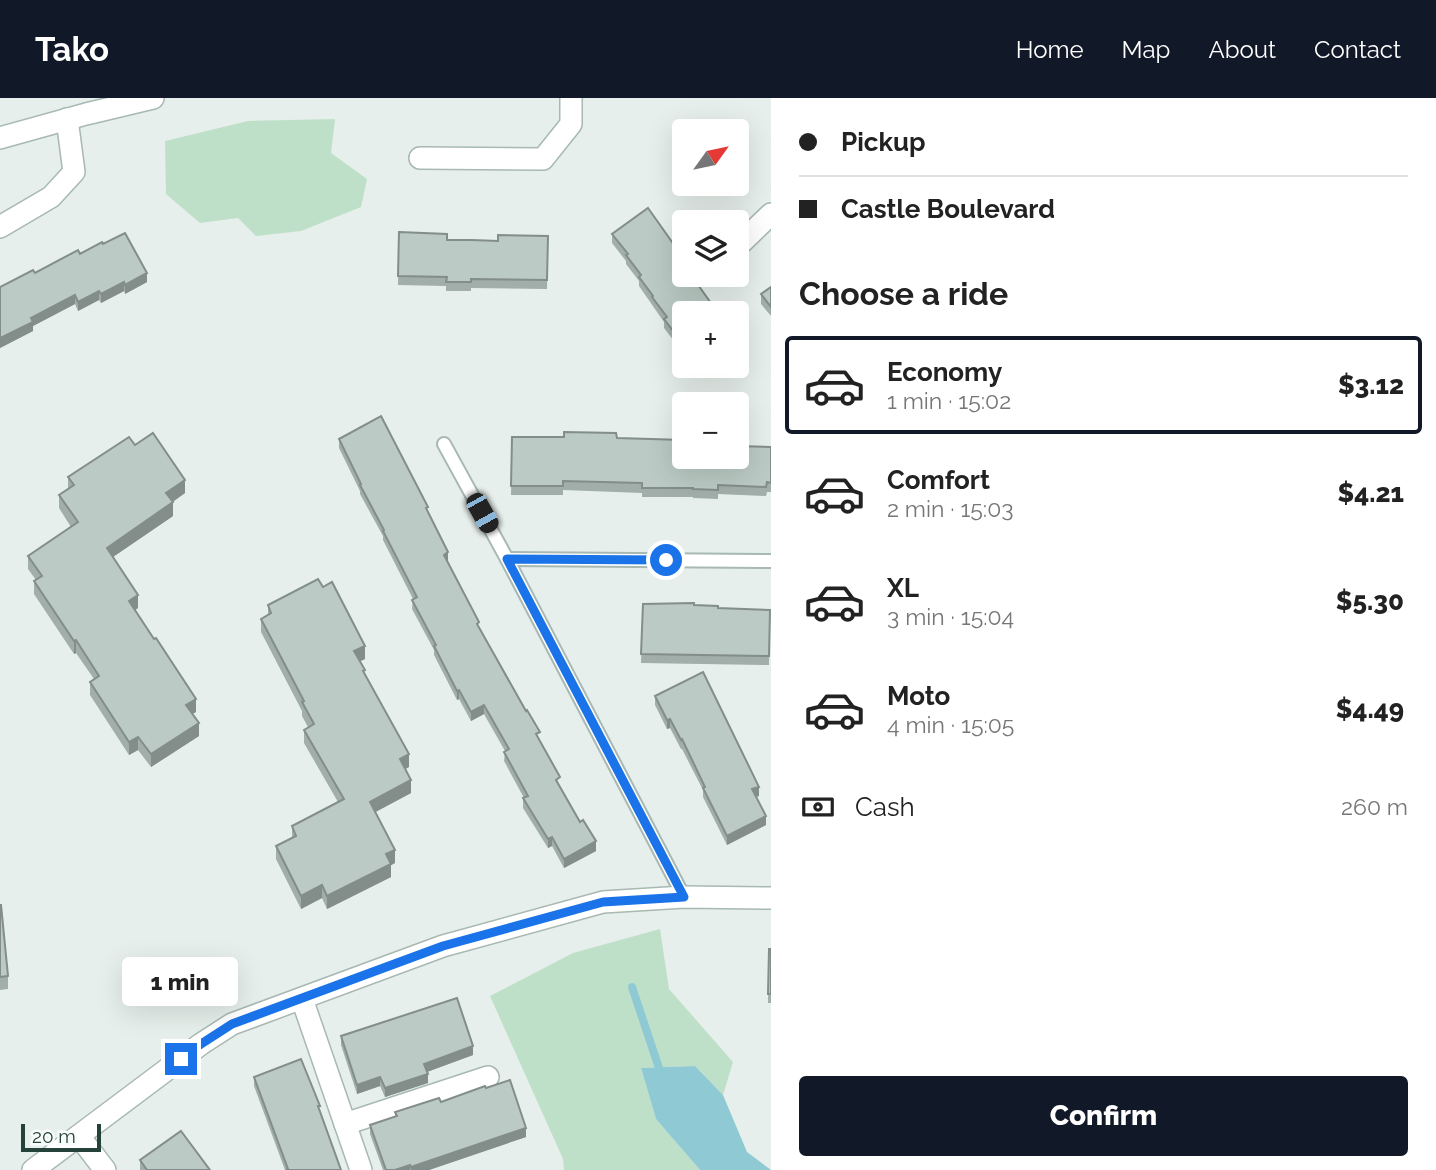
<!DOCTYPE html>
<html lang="en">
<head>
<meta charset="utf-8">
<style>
	body { margin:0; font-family:Raleway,sans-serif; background:#f6f6f6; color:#222; height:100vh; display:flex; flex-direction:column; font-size:26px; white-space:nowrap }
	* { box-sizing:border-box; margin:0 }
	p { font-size:23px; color:#767676 }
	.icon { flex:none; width:38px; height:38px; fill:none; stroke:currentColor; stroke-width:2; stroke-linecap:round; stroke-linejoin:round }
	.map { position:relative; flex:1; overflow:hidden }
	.side { display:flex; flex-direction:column; background:#fff; width:665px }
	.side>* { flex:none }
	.guide { display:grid; align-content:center; height:154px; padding:0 28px; background:#fff }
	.needle { width:46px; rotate:57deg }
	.fabs { position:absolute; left:672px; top:21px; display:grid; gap:14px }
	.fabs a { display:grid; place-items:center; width:77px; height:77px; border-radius:7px; background:#fff; box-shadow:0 7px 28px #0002; font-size:35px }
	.scale { position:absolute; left:21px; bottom:18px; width:80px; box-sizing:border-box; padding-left:7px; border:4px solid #24423a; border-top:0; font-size:19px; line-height:24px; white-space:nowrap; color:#24423a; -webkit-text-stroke:5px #f7fbf9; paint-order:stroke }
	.end { position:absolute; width:32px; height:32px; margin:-16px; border:9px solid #1a73e8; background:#fff; box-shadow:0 0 0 4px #fff }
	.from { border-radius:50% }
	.bubble { position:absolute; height:49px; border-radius:7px; background:#fff; box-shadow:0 7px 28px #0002; font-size:23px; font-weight:800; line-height:49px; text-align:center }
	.car { position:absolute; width:21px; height:42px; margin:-21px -10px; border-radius:9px; box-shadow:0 0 5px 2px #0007; background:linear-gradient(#222 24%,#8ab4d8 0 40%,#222 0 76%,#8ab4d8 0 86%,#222 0) }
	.guide b { display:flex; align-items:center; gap:24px; height:66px; font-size:26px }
	.guide b+b { border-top:2px solid #e0e0e0 }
	.guide i { width:18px; height:18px; background:#222 }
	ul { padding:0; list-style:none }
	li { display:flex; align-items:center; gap:21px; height:98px; margin:0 14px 10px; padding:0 14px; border:4px solid transparent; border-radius:7px }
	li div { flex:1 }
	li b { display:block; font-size:26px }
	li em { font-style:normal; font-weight:800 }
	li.active { border-color:#111827 }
	li>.icon { width:63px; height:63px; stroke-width:1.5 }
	h2 { padding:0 28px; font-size:32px; line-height:84px }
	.pay { display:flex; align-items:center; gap:18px; height:77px; padding:0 28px; font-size:26px }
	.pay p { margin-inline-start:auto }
	.primary-button { display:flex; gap:14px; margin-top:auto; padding:14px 28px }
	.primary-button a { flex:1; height:80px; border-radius:7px; background:#111827; color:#fff; font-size:28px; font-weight:800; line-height:80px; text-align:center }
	header { display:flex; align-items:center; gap:42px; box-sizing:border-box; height:98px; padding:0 35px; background:#111827; color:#fff }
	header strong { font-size:33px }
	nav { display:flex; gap:38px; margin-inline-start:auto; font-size:24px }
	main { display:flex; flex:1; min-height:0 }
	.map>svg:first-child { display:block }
	.green { fill:#bfe0c8 }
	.water { fill:#8ec9d4 }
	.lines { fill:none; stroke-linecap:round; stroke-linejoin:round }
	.stream { stroke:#8ec9d4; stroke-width:8 }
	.lane-casing { stroke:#a8b8b2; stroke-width:16 }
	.street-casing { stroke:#a8b8b2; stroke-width:24 }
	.lane { stroke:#fff; stroke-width:12 }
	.street { stroke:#fff; stroke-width:21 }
	.wall { fill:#a1aea9 }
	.shaded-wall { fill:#838d89 }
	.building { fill:#bbcac4; stroke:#838d89; stroke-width:2 }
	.route { stroke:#1a73e8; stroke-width:9 }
</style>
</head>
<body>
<header>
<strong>Tako</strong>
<nav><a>Home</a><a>Map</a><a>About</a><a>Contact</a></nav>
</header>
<main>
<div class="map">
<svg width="771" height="1072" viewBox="0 0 771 1072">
	<rect width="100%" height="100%" fill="#e6efeb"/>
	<g class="green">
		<polygon points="335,21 331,55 367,81 361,109 301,133 256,138 238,120 200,125 166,96 165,43 248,23"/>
		<polygon points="660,831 669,891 733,964 723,997 695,968 641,970 656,1021 700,1072 564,1072 563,1061 490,898 573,855"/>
	</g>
	<polygon class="water" points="695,968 723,997 747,1054 771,1072 700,1072 656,1021 641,970"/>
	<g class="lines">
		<polyline class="stream" points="632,889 659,970"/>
		<g class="lane-casing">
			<g id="lane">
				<polyline points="444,346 507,461 684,799"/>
				<polyline points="507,461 771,463"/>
			</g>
		</g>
		<g class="street-casing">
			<g id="street">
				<polyline points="0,40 86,16 153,0"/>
				<polyline points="420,60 543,61 571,26 571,0"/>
				<polyline points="0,129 51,99 74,74 67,21"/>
				<polyline points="742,144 771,116"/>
				<polyline points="302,901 361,1072"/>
				<polyline points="345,1026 488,979"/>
				<polyline points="79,1038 105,1072"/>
				<polyline points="33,1072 201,946 232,926 443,848 603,804 684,799 771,800"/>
			</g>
		</g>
		<use href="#lane" class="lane"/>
		<use href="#street" class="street"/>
	</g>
	<g class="wall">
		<polygon points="399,134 447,142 498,143 548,138 547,191 471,190 471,193 446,193 446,188 398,187"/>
		<polygon points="612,136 677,157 684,215 684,256 664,230 664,224 639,188 639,183 626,166 626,163 612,145"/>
		<polygon points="103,146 147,184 125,196 124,193 101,205 99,202 78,213 75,206 33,228 33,233 0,250 35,175"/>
		<polygon points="771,189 771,218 761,206 761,196"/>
		<polygon points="512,339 617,340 684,359 771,349 771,394 767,394 766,398 718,396 718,401 693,400 693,399 642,399 642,395 563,392 563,397 511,397"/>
		<polygon points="339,341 428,415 447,464 479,531 540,642 560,689 596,753 564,770 552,748 548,750 523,710 523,700 524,700 504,663 505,653 484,616 471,623 459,601 457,602 434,557 434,552 412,511 413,501 383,442 383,438 360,396 360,393 339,350"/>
		<polygon points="135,347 185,395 173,404 173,418 113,459 138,510 135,512 196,614 192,616 199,638 151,669 138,652 129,657 90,597 90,584 94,581 76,555 74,556 34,496 34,483 36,482 28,471 28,458 71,429 59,410 59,397 68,391 68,379"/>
		<polygon points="643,506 694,507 718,510 770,512 769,567 641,565"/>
		<polygon points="268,507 365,561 360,563 365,576 409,669 405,671 411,695 375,714 395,765 391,767 391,779 327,811 322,800 301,811 276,761 276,748 292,741 292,728 338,704 304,645 304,632 308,629 302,618 302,613 261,534 261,521 268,517"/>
		<polygon points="655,598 759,698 756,699 766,727 727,747 703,699 703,692 682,651 681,651 670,630 667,631 655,607"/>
		<polygon points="0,807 8,878 8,891 0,892"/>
		<polygon points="769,851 771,851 771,905 768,905"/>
		<polygon points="341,938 473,957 427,974 428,985 385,999 380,988 357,996 341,947"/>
		<polygon points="254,979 320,1013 341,1072 285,1072 254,988"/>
		<polygon points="486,990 526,1039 429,1072 383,1072 370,1036 370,1027 395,1018 395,1014 441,1004"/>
		<polygon points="140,1062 210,1072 140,1072"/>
	</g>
	<g class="shaded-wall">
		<polygon points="147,175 147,184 125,196 125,187"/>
		<polygon points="124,184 124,193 101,205 101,196"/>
		<polygon points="99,193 99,202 78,213 78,204"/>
		<polygon points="75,197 75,206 33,228 33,233 0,250 0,240 31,220"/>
		<polygon points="185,382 185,395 166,408 166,395"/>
		<polygon points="173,404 173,418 107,463 107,450"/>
		<polygon points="448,454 448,464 444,466 444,457"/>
		<polygon points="138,497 138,510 129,516 129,503"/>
		<polygon points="76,542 76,555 74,556 74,543"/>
		<polygon points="365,548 365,561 354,566 354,553"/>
		<polygon points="459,592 459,601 457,602 457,593"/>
		<polygon points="196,601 196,614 186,620 186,607"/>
		<polygon points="484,607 484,616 471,623 471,614"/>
		<polygon points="670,621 670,630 667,631 667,622"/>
		<polygon points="199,625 199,638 151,669 151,656"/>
		<polygon points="138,639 138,652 129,657 129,644"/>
		<polygon points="409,656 409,669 400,674 400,661"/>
		<polygon points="411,682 411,695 370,717 370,704"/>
		<polygon points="759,689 759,698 752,700 752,691"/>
		<polygon points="766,718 766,727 727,747 727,738"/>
		<polygon points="552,739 552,748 548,750 548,741"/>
		<polygon points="596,743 596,753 564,770 564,761"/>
		<polygon points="395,752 395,765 391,767 391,779 327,811 327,798 386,756"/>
		<polygon points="322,787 322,800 301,811 301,798"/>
		<polygon points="473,948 473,957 424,975 424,966"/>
		<polygon points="428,976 428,985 385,999 385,990"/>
		<polygon points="380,979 380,988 357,996 357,987"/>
		<polygon points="526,1030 526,1039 429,1072 411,1072 411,1069"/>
		<polygon points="410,1067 410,1072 395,1072"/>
	</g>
	<g class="building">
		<polygon points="648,110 677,151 674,153 684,167 684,177 691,177 718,215 684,215 684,247 664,221 667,219 652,199 653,198 639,179 641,177 626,157 628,156 612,136"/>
		<polygon points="399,134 447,136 447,142 472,142 498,143 498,137 548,138 547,182 471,181 471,184 446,184 447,179 398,178"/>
		<polygon points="125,135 147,175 125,187 124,184 101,196 99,193 78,204 75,197 31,220 33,224 0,240 0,189 33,172 35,175 78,152 80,156 102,144 103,146"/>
		<polygon points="771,189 771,209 761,196"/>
		<polygon points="381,318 428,409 426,410 448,454 444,457 479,524 477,526 526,613 527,612 540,634 536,636 560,679 556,682 580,724 583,722 596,743 564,761 552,739 548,741 523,700 528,698 504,654 509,651 484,607 471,614 459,592 457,593 434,548 436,547 412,502 417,499 383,433 384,432 360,387 361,386 339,341"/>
		<polygon points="564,334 616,335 617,340 684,342 684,359 737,359 737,348 771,349 771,385 767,384 766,389 718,387 718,392 693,391 693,390 642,390 642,385 563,383 563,388 511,388 512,339 564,339"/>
		<polygon points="153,335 185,382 166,395 173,404 107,450 138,497 129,503 154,541 156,540 196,601 186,607 199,625 151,656 138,639 129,644 90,584 99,578 76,542 74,543 34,483 42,478 28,458 78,424 59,397 74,387 68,379 129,339 135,347"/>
		<polygon points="318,481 323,489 332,484 365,548 354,553 365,572 363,573 409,656 400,661 411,682 370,704 395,752 386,756 391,766 327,798 322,787 301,798 276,748 296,738 292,728 344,701 304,632 314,626 302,604 304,603 261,521 271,515 268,507"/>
		<polygon points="694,505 694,507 718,508 718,510 770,512 769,558 641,556 643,506"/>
		<polygon points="703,574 759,689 752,691 766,718 727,738 703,690 705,689 682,641 681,642 670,621 667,622 655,598"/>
		<polygon points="0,807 1,807 8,878 0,879"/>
		<polygon points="769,851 771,851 771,896 768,896"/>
		<polygon points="457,900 473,948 424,966 428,976 385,990 380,979 357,987 341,938"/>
		<polygon points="301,961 320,1008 318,1008 341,1072 286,1072 288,1071 254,979"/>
		<polygon points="510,982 526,1030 411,1069 410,1067 395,1072 386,1072 370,1027 397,1018 395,1014 439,1000 441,1004 485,988 486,990"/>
		<polygon points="181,1033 210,1072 147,1072 140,1062"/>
	</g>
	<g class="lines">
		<polyline class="route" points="181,961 201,946 232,926 443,848 603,804 684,799 507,461 666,462"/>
	</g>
</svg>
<div class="fabs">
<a><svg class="needle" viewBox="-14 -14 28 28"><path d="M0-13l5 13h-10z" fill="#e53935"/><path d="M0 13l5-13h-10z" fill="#767676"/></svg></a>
<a><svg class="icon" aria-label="layers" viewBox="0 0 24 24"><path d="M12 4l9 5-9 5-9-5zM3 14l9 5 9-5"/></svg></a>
<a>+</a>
<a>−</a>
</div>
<div class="scale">20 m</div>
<i class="end from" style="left:666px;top:462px"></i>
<i class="end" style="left:181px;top:961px"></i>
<div class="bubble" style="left:122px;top:859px;width:116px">1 min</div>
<i class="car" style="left:482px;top:415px;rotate:151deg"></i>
</div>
<section class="side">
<div class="guide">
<b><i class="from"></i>Pickup</b>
<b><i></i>Castle Boulevard</b>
</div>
<h2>Choose a ride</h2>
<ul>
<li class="active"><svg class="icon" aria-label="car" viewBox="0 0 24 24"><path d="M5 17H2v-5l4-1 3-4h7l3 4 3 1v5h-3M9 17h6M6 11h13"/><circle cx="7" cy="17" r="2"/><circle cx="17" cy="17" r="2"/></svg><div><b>Economy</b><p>1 min · 15:02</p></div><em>$3.12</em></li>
<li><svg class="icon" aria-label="car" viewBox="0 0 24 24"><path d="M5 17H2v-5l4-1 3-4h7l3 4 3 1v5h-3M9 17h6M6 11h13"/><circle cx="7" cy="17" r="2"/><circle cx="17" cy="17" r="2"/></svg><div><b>Comfort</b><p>2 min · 15:03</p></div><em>$4.21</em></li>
<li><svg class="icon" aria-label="car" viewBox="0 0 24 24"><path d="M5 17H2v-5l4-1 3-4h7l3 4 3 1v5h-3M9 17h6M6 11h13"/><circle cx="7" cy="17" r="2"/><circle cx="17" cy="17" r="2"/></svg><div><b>XL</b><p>3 min · 15:04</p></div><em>$5.30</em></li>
<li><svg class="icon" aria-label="car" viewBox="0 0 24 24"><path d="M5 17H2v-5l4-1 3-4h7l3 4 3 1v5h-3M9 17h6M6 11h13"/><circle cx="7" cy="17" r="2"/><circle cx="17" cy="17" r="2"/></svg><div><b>Moto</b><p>4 min · 15:05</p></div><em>$4.49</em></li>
</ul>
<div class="pay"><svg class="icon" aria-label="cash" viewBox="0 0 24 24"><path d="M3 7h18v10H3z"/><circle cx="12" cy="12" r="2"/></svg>Cash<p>260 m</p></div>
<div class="primary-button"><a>Confirm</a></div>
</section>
</main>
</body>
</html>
